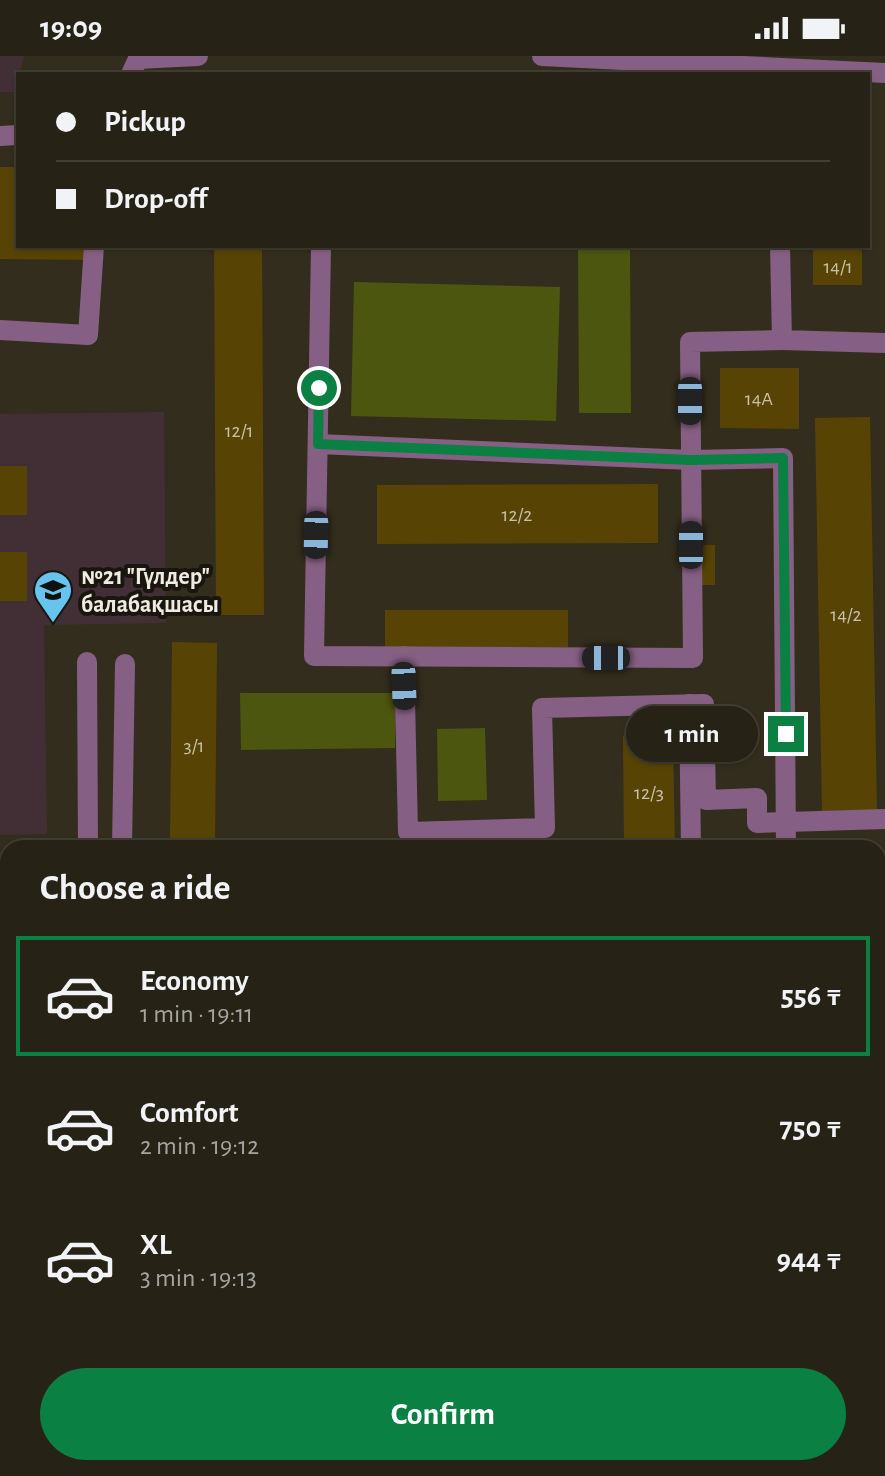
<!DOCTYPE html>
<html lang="en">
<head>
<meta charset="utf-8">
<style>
	body { margin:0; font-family:"Alegreya Sans",sans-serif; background:#2e2a1f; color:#f1f3f6; height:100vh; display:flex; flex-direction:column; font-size:30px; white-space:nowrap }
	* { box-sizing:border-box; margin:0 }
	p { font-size:26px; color:#a4a4a1 }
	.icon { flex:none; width:44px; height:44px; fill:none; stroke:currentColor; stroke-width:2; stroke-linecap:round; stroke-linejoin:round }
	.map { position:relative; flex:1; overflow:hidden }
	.panel { position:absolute; left:0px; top:784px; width:886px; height:636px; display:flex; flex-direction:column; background:#262216; border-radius:24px 24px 0 0; box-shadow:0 2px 6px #0004,0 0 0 2px #423f35 }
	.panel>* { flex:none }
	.guide { position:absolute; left:16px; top:16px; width:854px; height:176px; border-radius:0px; box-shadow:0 2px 6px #0004,0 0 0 2px #423f35; display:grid; align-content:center; height:176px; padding:0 40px; background:#262216 }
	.end { position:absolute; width:36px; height:36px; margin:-18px; border:10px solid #0b8043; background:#fff; box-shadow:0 0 0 4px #fff }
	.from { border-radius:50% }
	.bubble { position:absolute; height:56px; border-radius:28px; background:#262216; box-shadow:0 2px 6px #0004,0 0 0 2px #423f35; font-size:26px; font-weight:700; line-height:56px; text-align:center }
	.car { position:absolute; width:24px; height:48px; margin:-24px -12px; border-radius:10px; box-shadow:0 0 6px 2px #0007; background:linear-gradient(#222 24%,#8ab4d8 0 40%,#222 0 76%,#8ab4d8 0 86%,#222 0) }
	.guide b { display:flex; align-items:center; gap:28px; height:76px; font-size:30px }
	.guide b+b { border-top:2px solid #423f35 }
	.guide i { width:20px; height:20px; background:#f1f3f6 }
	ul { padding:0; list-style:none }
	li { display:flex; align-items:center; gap:24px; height:120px; margin:0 16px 12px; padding:0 24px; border:4px solid transparent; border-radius:0px }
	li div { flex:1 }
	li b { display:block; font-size:30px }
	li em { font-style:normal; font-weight:700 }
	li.current { border-color:#0b8043 }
	li>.icon { width:72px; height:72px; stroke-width:1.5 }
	h2 { padding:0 40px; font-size:36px; line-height:96px }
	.button { display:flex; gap:16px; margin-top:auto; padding:16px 40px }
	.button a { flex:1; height:92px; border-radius:48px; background:#0b8043; color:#fff; font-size:32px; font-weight:700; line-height:92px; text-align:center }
	.status { display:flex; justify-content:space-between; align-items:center; height:56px; padding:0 40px; background:#262216; direction:ltr }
	.status svg { height:22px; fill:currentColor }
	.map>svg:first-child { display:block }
	.education { fill:#422f36 }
	.green { fill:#4c560f }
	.building { fill:#574404 }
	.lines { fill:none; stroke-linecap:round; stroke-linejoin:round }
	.path { stroke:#6c6759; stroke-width:5; stroke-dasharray:6 6; stroke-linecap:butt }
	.minor { stroke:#866084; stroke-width:20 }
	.route { stroke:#0b8043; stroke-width:10 }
	.labels { text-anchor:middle; stroke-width:8; stroke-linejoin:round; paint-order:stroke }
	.number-label { font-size:20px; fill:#c9c1aa }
	.poi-label { font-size:24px; font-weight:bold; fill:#efebe1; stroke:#18160f; text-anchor:start }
</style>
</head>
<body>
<div class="status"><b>19:09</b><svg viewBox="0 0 49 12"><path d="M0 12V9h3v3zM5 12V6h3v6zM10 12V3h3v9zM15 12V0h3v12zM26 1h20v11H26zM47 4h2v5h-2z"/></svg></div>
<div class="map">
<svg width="885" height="1420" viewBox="0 0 885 1420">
	<rect width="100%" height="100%" fill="#332d1d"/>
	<g class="education">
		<polygon points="0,0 24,0 15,36 0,36"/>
		<polygon points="164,356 166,567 44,569 47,778 0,779 0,358"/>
	</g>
	<g class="green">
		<polygon points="578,190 630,190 631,357 579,357"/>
		<polygon points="354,226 560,231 556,365 351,360"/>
		<polygon points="240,637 396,637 395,692 241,694"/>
		<polygon points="485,672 487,744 438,745 437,673"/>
	</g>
	<g class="building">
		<polygon points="0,111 18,111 18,190 89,190 89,204 0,203"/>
		<polygon points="214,190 262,190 264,559 216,559"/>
		<rect x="813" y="190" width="49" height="39"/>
		<polygon points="720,312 799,312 799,373 720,372"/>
		<polygon points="870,361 877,754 822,755 815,362"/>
		<rect x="0" y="410" width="27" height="49"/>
		<polygon points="658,428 658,487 377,488 377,429"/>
		<polygon points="700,489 715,489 715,529 701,529"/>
		<rect x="0" y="496" width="27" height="49"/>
		<rect x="385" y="554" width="183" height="37"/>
		<polygon points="172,586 217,587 215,792 170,792"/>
		<polygon points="673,679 675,792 624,792 623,680"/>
		<rect x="0" y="832" width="8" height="50"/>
		<polygon points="878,977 881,977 883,1091 878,1091"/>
		<polygon points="0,1045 8,1046 8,1095 0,1094"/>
		<polygon points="878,1397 885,1398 885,1420 802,1420 803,1412 878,1412"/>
		<rect x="14" y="1412" width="279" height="8"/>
		<rect x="440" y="1412" width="60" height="8"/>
		<polygon points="655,1412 719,1412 719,1420 656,1420"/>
	</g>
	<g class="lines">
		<polyline class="path" points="878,1370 885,1370"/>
		<g class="minor">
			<polyline points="542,0 885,17"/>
			<polyline points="131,18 138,3 198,0"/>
			<polyline points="0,80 18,79"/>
			<polyline points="321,190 314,600 693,602 690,286 782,284"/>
			<polyline points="780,190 782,284 885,287"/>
			<polyline points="0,274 88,279 94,190"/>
			<polyline points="318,388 691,404 783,402 786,792"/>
			<polyline points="404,600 408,776 545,772 542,652 704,648 706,744 757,742 757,767 885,763"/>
			<polyline points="87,606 88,792"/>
			<polyline points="689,648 691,792"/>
			<polyline points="122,792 125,608"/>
			<polyline points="0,812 8,812"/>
			<polyline points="0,1022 8,1022"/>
			<polyline points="878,1103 885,1103"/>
			<polyline points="0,1281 8,1282"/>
			<polyline points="878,1299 885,1299"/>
			<polyline points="0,1366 8,1366"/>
			<polyline points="326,1412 326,1420"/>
			<polyline points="761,1412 761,1420"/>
		</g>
	</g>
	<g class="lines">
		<polyline class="route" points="319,332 318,388 691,404 783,402 786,678"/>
	</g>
	<defs>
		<g id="school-pin" transform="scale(2)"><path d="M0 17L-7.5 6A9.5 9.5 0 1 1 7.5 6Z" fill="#66c4ef" stroke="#18160f"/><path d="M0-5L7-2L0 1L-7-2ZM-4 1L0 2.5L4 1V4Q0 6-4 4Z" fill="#111"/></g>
	</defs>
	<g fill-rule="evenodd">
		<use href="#school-pin" x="53" y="534"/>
	</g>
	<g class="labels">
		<g class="number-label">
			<text x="838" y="217">14/1</text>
			<text x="759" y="349">14А</text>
			<text x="239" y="381">12/1</text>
			<text x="517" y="465">12/2</text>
			<text x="846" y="565">14/2</text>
			<text x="194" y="696">3/1</text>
			<text x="649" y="743">12/3</text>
		</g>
		<g class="poi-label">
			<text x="81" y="528">№21 "Гүлдер"<tspan x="81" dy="28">балабақшасы</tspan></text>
		</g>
	</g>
</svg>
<i class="end from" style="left:319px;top:332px"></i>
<i class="end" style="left:786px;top:678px"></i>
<div class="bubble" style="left:626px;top:650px;width:132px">1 min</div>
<i class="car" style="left:690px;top:345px;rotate:180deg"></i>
<i class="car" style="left:316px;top:479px;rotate:181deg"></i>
<i class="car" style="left:691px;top:489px;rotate:0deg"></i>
<i class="car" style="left:606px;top:602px;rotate:270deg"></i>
<i class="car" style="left:404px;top:630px;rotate:178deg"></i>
<div class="guide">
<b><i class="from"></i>Pickup</b>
<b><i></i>Drop-off</b>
</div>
<section class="panel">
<h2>Choose a ride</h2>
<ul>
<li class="current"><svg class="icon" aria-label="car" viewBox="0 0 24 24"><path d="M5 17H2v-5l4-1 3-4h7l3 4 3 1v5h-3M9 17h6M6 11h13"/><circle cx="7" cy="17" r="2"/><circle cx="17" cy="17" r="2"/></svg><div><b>Economy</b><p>1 min · 19:11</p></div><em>556 ₸</em></li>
<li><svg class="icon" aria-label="car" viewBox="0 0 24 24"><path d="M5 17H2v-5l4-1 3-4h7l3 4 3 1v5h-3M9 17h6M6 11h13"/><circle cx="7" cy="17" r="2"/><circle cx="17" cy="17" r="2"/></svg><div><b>Comfort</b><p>2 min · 19:12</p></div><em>750 ₸</em></li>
<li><svg class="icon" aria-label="car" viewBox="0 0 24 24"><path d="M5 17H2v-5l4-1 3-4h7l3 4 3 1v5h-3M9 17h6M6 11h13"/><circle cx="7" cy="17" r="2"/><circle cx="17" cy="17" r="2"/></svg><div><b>XL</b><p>3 min · 19:13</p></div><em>944 ₸</em></li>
</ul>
<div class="button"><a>Confirm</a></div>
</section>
</div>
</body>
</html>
